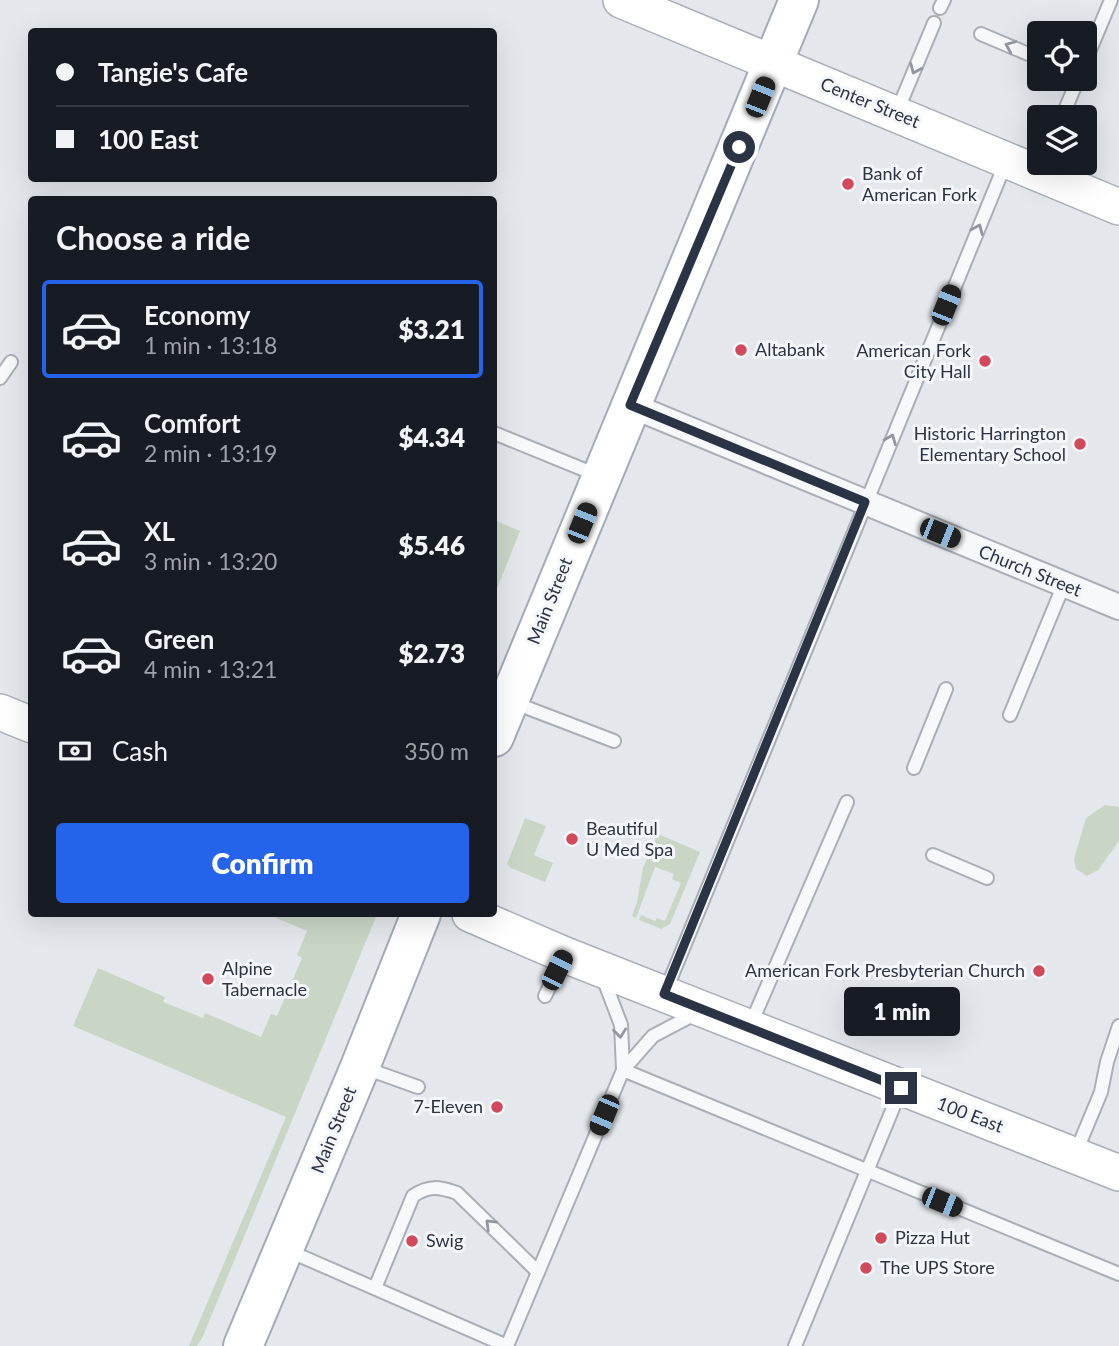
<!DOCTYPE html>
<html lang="en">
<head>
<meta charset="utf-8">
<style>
	body { margin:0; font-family:Lato,sans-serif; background:#20242c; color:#f1f3f6; height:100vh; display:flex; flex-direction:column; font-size:26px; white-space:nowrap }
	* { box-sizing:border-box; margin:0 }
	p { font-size:23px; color:#9ea1a6 }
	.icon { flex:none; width:38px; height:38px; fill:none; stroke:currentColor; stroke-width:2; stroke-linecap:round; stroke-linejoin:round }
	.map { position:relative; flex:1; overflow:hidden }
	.panel { position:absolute; left:28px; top:196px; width:469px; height:721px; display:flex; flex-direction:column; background:#171b24; border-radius:7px; box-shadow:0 7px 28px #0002 }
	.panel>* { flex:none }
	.banner { position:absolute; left:28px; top:28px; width:469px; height:154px; border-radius:7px; box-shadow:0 7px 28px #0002; display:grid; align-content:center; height:154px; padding:0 28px; background:#171b24 }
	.controls { position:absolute; left:1027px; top:21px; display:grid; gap:14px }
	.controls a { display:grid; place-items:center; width:70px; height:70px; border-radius:7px; background:#171b24; box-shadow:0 7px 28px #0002; font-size:35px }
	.end { position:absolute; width:32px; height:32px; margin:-16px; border:9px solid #2b3445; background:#fff; box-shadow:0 0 0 4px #fff }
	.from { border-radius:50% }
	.bubble { position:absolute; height:49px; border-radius:7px; background:#171b24; box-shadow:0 7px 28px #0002; font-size:23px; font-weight:800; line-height:49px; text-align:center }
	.car { position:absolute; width:21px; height:42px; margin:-21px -10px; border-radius:9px; box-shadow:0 0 5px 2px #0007; background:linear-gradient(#222 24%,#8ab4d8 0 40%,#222 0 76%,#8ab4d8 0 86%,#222 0) }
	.banner b { display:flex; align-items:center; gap:24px; height:66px; font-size:26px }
	.banner b+b { border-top:2px solid #363941 }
	.banner i { width:18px; height:18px; background:#f1f3f6 }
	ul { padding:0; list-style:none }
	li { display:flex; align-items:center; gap:21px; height:98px; margin:0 14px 10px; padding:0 14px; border:4px solid transparent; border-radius:7px }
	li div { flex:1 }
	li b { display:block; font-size:26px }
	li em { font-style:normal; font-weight:800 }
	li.selected { border-color:#2563eb }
	li>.icon { width:63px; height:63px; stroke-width:1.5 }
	h2 { padding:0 28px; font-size:32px; line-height:84px }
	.pay { display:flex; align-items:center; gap:18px; height:77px; padding:0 28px; font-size:26px }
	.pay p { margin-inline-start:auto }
	.button { display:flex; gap:14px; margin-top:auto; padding:14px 28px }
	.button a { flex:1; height:80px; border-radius:7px; background:#2563eb; color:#fff; font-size:28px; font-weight:800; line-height:80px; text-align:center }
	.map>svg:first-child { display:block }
	.green { fill:#c9d6c5 }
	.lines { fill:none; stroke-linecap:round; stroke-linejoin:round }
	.lane-casing { stroke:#a9aeb7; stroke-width:16 }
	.street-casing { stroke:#a9aeb7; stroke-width:28 }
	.secondary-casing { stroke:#a9aeb7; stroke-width:38 }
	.primary-casing { stroke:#a3abb8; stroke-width:42 }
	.lane { stroke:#f7f8fa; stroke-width:12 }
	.street { stroke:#f7f8fa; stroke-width:24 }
	.secondary { stroke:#fff; stroke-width:35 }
	.primary { stroke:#fff; stroke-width:38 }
	.oneway { stroke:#9196a0 }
	.route { stroke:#2b3445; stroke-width:9 }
	.poi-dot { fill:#d1495b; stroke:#f4f6f9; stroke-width:2.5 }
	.labels { text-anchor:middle; stroke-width:6; stroke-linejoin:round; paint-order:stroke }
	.street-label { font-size:18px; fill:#2b3445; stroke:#f4f6f9 }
	.poi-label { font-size:18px; fill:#2b3445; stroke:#f4f6f9; text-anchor:start }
</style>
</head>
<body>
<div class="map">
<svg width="1119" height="1346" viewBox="0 0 1119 1346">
	<rect width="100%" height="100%" fill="#e4e7ec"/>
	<g class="green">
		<polygon points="494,520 520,531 494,596"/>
		<polygon points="1105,805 1119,807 1119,841 1098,870 1087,876 1076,869 1074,859 1086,818"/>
		<polygon points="525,818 546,826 534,855 553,863 545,882 511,868 507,864"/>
		<polygon points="658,834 700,852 670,924 661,929 639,920 641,915 655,921 657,918 665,921 681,883 672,879 674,874 655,867 636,918 632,916 637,902 643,868"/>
		<polygon points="267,914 375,914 376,917 203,1336 197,1346 189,1346 286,1117 73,1026 98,968 165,997 163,1002 203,1018 205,1013 261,1037 271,1014 277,1016 302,958 297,955 307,931"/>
	</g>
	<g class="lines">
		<g class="lane-casing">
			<g id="lane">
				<polyline points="940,8 944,0"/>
				<polyline points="981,34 1040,59"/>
				<polyline points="1085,62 1111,0"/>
				<polyline points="896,114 934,23"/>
				<polyline points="1062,117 1078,79"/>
				<polyline points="0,378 11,362"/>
				<polyline points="494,433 597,475"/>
				<polyline points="512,702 614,741"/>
				<polyline points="1010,715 1064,584"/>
				<polyline points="914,768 946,689"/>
				<polyline points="933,855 987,878"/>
				<polyline points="602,975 621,1025 623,1070 653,1036 695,1014"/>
				<polyline points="666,990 1006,162"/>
				<polyline points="545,996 565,955"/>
				<polyline points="750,1026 847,802"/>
				<polyline points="362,1067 418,1087"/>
				<polyline points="1076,1152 1101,1092 1107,1062 1119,1026"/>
				<polyline points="289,1251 507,1346 623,1070 1119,1274"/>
				<path d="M 375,1288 L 413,1196 C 429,1185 439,1187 457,1193 L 538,1272"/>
				<polyline points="795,1346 900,1091"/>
			</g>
		</g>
		<g class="street-casing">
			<polyline id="street" points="630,405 1119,607"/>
		</g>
		<g class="secondary-casing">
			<g id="secondary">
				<polyline points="621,0 1119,207"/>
				<polyline points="0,712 32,725"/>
				<polyline points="470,914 565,955 1119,1173"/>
			</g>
		</g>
		<g class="primary-casing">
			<g id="primary">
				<polyline points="494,737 799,0"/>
				<polyline points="243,1346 360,1067 421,914"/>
			</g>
		</g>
		<use href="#lane" class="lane"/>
		<use href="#street" class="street"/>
		<use href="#secondary" class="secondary"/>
		<use href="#primary" class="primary"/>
	</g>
	<defs><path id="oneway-chevron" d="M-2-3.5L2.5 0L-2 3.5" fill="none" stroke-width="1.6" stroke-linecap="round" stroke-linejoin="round" transform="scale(1.75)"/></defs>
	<g class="oneway">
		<use href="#oneway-chevron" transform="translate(1010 46) rotate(-157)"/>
		<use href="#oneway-chevron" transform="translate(915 69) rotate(113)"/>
		<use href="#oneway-chevron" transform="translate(978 229) rotate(-67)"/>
		<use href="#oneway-chevron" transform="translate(891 439) rotate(-68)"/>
		<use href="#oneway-chevron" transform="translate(620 1033) rotate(84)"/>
		<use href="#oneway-chevron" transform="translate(490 1224) rotate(-136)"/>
	</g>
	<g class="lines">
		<polyline class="route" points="739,147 630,405 865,502 664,994 901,1088"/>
	</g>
	<g class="poi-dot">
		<circle cx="848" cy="184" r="7"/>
		<circle cx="741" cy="350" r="7"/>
		<circle cx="985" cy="361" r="7"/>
		<circle cx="1080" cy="444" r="7"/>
		<circle cx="572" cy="839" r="7"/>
		<circle cx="1039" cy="971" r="7"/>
		<circle cx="208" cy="979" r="7"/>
		<circle cx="497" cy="1107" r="7"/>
		<circle cx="881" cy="1238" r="7"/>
		<circle cx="412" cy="1241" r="7"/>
		<circle cx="866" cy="1268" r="7"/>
	</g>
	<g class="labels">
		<g class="street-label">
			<text transform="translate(870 103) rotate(22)" y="6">Center Street</text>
			<text transform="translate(1030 571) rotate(22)" y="6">Church Street</text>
			<text transform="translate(550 601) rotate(-68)" y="6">Main Street</text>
			<text transform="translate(970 1115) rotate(21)" y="6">100 East</text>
			<text transform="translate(334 1130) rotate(-68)" y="6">Main Street</text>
		</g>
		<g class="poi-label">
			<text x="862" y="180">Bank of<tspan x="862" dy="21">American Fork</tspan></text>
			<text x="755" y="356">Altabank</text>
			<text x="971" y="357" text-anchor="end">American Fork<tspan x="971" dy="21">City Hall</tspan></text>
			<text x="1066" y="440" text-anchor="end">Historic Harrington<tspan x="1066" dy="21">Elementary School</tspan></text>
			<text x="586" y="835">Beautiful<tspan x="586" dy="21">U Med Spa</tspan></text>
			<text x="222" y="975">Alpine<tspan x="222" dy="21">Tabernacle</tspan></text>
			<text x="1025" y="977" text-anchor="end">American Fork Presbyterian Church</text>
			<text x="483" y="1113" text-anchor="end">7-Eleven</text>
			<text x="895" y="1244">Pizza Hut</text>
			<text x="426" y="1247">Swig</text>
			<text x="880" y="1274">The UPS Store</text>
		</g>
	</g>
</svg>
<div class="controls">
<a><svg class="icon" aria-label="locate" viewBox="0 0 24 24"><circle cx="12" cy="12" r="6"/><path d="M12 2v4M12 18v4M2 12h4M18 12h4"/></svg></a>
<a><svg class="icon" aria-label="layers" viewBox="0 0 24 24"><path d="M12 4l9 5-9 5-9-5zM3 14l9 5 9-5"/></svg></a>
</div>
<i class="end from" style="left:739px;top:147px"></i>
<i class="end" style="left:901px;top:1088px"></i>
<div class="bubble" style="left:844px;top:987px;width:116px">1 min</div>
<i class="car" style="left:760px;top:97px;rotate:22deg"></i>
<i class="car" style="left:946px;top:305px;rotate:22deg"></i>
<i class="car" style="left:582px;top:523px;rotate:22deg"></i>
<i class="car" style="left:940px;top:533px;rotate:112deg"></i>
<i class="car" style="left:557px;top:970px;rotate:26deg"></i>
<i class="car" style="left:604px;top:1115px;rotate:203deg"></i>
<i class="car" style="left:942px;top:1202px;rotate:112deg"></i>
<div class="banner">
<b><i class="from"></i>Tangie's Cafe</b>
<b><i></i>100 East</b>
</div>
<section class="panel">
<h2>Choose a ride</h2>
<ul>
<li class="selected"><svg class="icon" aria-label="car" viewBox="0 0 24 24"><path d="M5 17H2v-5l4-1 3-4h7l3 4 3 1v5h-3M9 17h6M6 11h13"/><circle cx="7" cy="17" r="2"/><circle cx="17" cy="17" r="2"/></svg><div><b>Economy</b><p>1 min · 13:18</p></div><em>$3.21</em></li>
<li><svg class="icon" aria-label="car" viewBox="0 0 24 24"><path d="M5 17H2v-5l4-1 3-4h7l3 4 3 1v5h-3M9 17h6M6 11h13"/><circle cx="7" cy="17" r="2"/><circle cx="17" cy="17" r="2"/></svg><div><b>Comfort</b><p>2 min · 13:19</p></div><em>$4.34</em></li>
<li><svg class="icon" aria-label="car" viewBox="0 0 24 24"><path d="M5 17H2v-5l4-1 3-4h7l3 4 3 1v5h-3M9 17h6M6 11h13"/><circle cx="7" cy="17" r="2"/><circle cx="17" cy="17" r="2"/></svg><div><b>XL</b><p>3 min · 13:20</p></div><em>$5.46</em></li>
<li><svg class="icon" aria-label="car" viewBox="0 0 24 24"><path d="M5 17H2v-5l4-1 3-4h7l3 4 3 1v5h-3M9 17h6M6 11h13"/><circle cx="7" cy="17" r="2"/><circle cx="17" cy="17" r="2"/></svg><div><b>Green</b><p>4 min · 13:21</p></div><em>$2.73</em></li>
</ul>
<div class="pay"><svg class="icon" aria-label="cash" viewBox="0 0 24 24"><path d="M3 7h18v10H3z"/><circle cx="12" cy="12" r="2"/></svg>Cash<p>350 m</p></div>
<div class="button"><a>Confirm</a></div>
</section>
</div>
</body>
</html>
